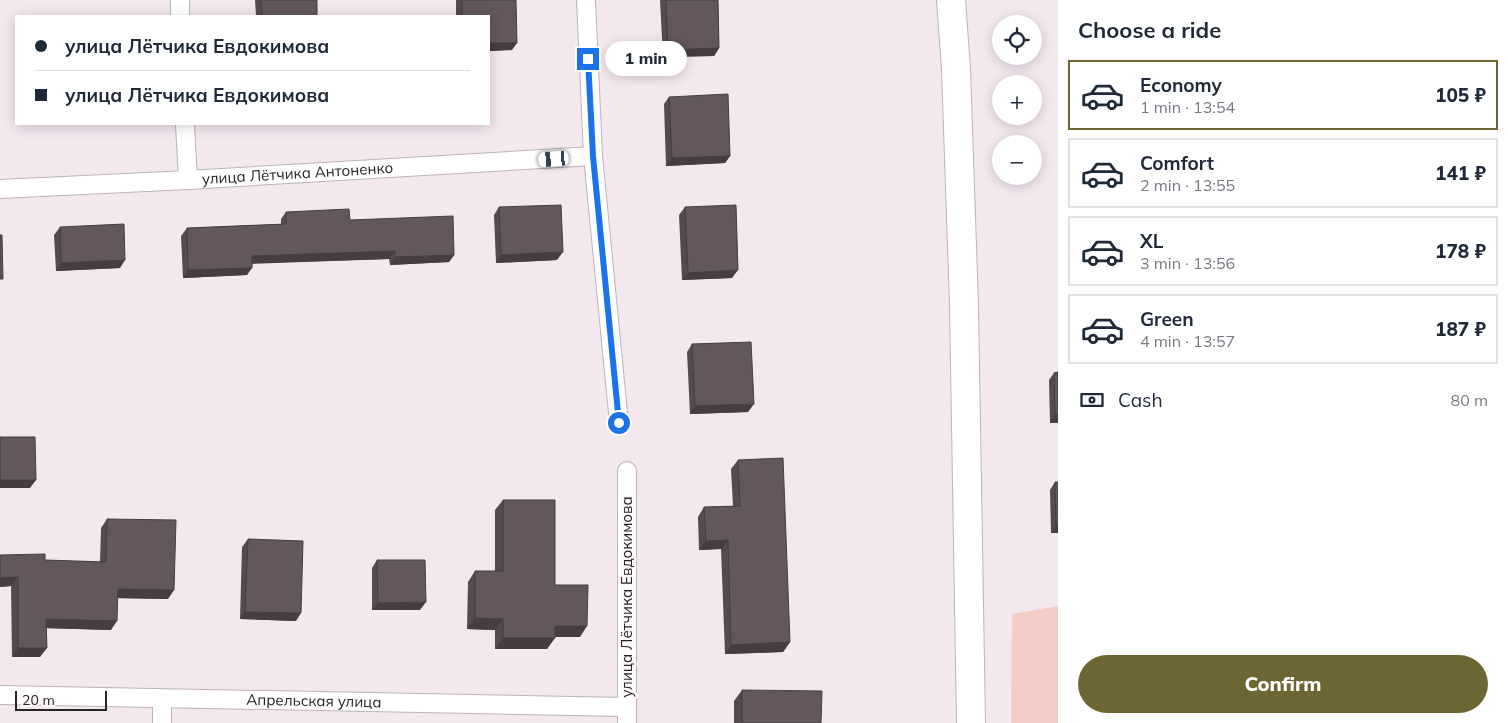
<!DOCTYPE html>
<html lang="en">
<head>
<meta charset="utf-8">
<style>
	body { margin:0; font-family:Mulish,sans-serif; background:#f2f2f3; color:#1f2937; height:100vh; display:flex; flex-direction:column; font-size:19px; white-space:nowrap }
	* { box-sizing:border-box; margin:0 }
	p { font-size:16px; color:#747a83 }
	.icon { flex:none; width:28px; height:28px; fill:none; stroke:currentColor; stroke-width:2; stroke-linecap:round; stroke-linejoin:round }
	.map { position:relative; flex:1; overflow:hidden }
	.drawer { display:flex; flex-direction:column; background:#fff; width:450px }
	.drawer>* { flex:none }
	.guide { position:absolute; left:15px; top:15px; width:475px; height:110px; border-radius:0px; box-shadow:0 2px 12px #0003; display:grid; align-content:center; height:110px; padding:0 20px; background:#fff }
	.buttons { position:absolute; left:992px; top:15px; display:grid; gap:10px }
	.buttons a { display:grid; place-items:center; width:50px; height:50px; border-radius:50%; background:#fff; box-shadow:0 2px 12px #0003; font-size:25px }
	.scale { position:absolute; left:15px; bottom:12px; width:92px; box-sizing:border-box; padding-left:5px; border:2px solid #262225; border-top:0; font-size:14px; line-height:18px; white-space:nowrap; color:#262225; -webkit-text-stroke:4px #fef7fb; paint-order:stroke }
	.end { position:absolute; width:22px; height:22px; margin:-11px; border:6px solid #1a73e8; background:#fff; box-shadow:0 0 0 2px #fff }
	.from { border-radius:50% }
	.bubble { position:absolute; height:35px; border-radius:18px; background:#fff; box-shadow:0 2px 12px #0003; font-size:16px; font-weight:800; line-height:35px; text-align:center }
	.car { position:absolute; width:15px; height:30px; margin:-15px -8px; border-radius:6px; box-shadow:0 0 4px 1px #0007; background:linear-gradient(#fff 24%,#345 0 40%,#fff 0 76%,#345 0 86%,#fff 0) }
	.guide b { display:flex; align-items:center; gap:18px; height:48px; font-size:19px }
	.guide b+b { border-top:1px solid #e0e1e3 }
	.guide i { width:12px; height:12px; background:#1f2937 }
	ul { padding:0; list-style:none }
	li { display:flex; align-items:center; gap:15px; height:70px; margin:0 10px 8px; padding:0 10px; border:2px solid #e0e1e3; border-radius:0px }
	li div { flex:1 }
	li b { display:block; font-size:19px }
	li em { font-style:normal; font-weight:800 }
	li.current { border-color:#6d6532 }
	li>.icon { width:45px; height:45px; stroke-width:1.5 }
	h2 { padding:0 20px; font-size:22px; line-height:60px }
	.pay { display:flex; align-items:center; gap:12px; height:55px; padding:0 20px; font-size:19px }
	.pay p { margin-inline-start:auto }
	.primary-button { display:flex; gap:10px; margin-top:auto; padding:10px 20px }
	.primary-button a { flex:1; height:58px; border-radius:30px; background:#6d6532; color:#fff; font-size:20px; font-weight:800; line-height:58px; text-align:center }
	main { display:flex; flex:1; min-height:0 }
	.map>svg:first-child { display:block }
	.grass { fill:#f5cdc7 }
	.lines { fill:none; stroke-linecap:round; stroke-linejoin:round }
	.service-casing { stroke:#beb2b9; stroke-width:20 }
	.tertiary-casing { stroke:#beb2b9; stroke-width:30 }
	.service { stroke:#fff; stroke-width:18 }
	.tertiary { stroke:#fff; stroke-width:28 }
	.wall { fill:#554b4d }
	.shaded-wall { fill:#453d3e }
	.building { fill:#635759; stroke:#453d3e }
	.route { stroke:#1a73e8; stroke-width:6 }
	.labels { text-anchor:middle; stroke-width:5; stroke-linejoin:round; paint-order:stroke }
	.street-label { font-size:15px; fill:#262225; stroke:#fef7fb }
</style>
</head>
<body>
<main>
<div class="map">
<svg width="1058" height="723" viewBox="0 0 1058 723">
	<rect width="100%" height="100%" fill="#f4e8ef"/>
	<polygon class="grass" points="1058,606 1058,723 1011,723 1012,614"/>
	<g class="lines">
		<g class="service-casing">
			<g id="service">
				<polyline points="180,0 180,16"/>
				<polyline points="586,0 593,156 619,423"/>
				<polyline points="185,124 188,180"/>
				<path id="s1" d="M 0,189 L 188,180 L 593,156"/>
				<path id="s2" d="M 0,695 L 626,707"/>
				<polyline points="162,723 162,699"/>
				<polyline points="627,723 627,471"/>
			</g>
		</g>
		<g class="tertiary-casing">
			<polyline id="tertiary" points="951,0 956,69 964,305 971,723"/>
		</g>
		<use href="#service" class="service"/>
		<use href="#tertiary" class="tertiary"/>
	</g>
	<g class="wall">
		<polygon points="255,0 317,0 317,16 256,16"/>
		<polygon points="456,0 516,0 512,50 489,51 489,16 456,16"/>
		<polygon points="660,0 718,0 719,48 714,56 663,57"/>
		<polygon points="669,97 730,156 725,163 666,166 664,104"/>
		<polygon points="499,207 557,260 496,263 494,215"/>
		<polygon points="685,207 732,278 682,280 679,215"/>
		<polygon points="286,212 350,220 454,255 449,262 390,265 389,259 252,263 247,275 183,278 181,236 187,228 281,224 281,219"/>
		<polygon points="60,227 120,268 56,271 54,235"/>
		<polygon points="692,344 748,412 690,414 687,352"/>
		<polygon points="1058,372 1058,423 1050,423 1049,380 1054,373"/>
		<polygon points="738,460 790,642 783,652 725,654 721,549 699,550 698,517 704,507 733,506 731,469"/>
		<polygon points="1055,482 1058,533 1051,533 1050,490"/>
		<polygon points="503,500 555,585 580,637 555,637 547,649 495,649 495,630 467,629 468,582 475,571 495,571 495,510"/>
		<polygon points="107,519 168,599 118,598 111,630 46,628 40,657 12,657 11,586 0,587 0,555 45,560 100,562 101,528"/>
		<polygon points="248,539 296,621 240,619 242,547"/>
		<polygon points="377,560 420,610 372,610 372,568"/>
		<polygon points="742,690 821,723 734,723 734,701"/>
	</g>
	<g class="shaded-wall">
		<polygon points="489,43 517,43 512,50 489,51"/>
		<polygon points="719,48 714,56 663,57 668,50"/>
		<polygon points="730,156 725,163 666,166 672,158"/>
		<polygon points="395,251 389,259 247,264 252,256"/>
		<polygon points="563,252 557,260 496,263 501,255"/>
		<polygon points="454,255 449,262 390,265 395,257"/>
		<polygon points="125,260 120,268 56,271 61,263"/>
		<polygon points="252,268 247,275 183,278 188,270"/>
		<polygon points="738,270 732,278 682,280 688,273"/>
		<polygon points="754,404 748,412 690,414 695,406"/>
		<polygon points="1055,415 1058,415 1058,423 1050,423"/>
		<polygon points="0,480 36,480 30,488 0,488"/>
		<polygon points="1058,525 1058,533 1051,533 1056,526"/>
		<polygon points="728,540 721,549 699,550 706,541"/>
		<polygon points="18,577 11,586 0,587 0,578"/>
		<polygon points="118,589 174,590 168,599 112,598"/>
		<polygon points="426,602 420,610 372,610 378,603"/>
		<polygon points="245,612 301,613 296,621 240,619"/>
		<polygon points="475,618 503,619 495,630 467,629"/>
		<polygon points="46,619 117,621 111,630 40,628"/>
		<polygon points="555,626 587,626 580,637 547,637"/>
		<polygon points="503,638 555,638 547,649 495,649"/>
		<polygon points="790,642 783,652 725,654 731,645"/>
		<polygon points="18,648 47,648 40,657 12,657"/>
	</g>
	<g class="building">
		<polygon points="261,0 317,0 317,16 262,16"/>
		<polygon points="462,0 516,0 517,43 489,43 489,16 462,16"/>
		<polygon points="666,0 718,0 719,48 668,50"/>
		<polygon points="728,94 730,156 672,158 669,97"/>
		<polygon points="561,205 563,252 501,255 499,207"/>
		<polygon points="736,205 738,270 688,273 685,207"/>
		<polygon points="349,209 350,220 453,216 454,255 395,257 395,251 252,256 252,268 188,270 187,228 286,224 286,212"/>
		<polygon points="124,224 125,260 61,263 60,227"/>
		<polygon points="0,235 2,235 3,279 0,279"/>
		<polygon points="751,342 754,404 695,406 692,344"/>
		<polygon points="1058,372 1058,415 1055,415 1054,373"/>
		<polygon points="0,437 35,437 36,480 0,480"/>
		<polygon points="783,458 790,642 731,645 728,540 706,541 704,507 740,506 738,460"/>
		<polygon points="1055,482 1058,482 1058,525 1056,526"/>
		<polygon points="503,500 555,500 555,585 588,585 587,626 555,626 555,638 503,638 503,619 475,618 475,571 503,571"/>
		<polygon points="107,519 176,520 174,590 118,589 117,621 46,619 47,648 18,648 18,577 0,578 0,555 45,554 45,560 106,562"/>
		<polygon points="248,539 303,541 301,613 245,612"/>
		<polygon points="377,560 425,560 426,602 378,603"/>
		<polygon points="742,690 822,691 821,723 742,723"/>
	</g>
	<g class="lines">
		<polyline class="route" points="588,59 593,156 619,423"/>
	</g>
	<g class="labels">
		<g class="street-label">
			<text dy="5" stroke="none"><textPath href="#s1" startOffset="298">улица Лётчика Антоненко</textPath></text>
			<text transform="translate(627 597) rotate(-90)" y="5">улица Лётчика Евдокимова</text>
			<text dy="5" stroke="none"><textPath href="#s2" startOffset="314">Апрельская улица</textPath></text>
		</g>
	</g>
</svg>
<div class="buttons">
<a><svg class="icon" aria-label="locate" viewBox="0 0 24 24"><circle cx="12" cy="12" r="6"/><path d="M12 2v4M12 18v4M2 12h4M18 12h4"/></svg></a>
<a>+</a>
<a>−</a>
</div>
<div class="scale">20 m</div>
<i class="end from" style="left:619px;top:423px"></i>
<i class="end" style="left:588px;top:59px"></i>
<div class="bubble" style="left:605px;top:41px;width:82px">1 min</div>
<i class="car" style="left:554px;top:159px;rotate:266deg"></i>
<div class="guide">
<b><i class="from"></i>улица Лётчика Евдокимова</b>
<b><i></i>улица Лётчика Евдокимова</b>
</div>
</div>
<section class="drawer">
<h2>Choose a ride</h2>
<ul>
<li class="current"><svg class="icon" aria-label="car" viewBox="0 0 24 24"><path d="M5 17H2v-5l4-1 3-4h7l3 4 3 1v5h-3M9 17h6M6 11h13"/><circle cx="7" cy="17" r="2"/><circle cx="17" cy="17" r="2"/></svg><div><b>Economy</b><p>1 min · 13:54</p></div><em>105 ₽</em></li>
<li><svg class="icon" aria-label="car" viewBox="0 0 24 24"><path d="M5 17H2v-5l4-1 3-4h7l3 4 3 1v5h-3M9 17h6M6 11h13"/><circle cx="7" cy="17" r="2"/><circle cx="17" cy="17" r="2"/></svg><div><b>Comfort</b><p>2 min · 13:55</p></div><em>141 ₽</em></li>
<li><svg class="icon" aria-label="car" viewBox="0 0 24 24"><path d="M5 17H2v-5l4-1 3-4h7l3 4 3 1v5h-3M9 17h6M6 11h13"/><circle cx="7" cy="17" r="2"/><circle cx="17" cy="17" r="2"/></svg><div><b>XL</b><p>3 min · 13:56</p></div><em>178 ₽</em></li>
<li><svg class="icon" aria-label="car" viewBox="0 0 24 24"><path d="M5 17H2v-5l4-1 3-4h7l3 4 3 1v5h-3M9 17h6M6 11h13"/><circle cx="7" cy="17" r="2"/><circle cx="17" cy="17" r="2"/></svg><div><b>Green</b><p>4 min · 13:57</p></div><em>187 ₽</em></li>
</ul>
<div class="pay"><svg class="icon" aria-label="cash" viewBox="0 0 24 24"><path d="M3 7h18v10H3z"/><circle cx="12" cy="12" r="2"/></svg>Cash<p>80 m</p></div>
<div class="primary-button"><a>Confirm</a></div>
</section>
</main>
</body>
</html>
